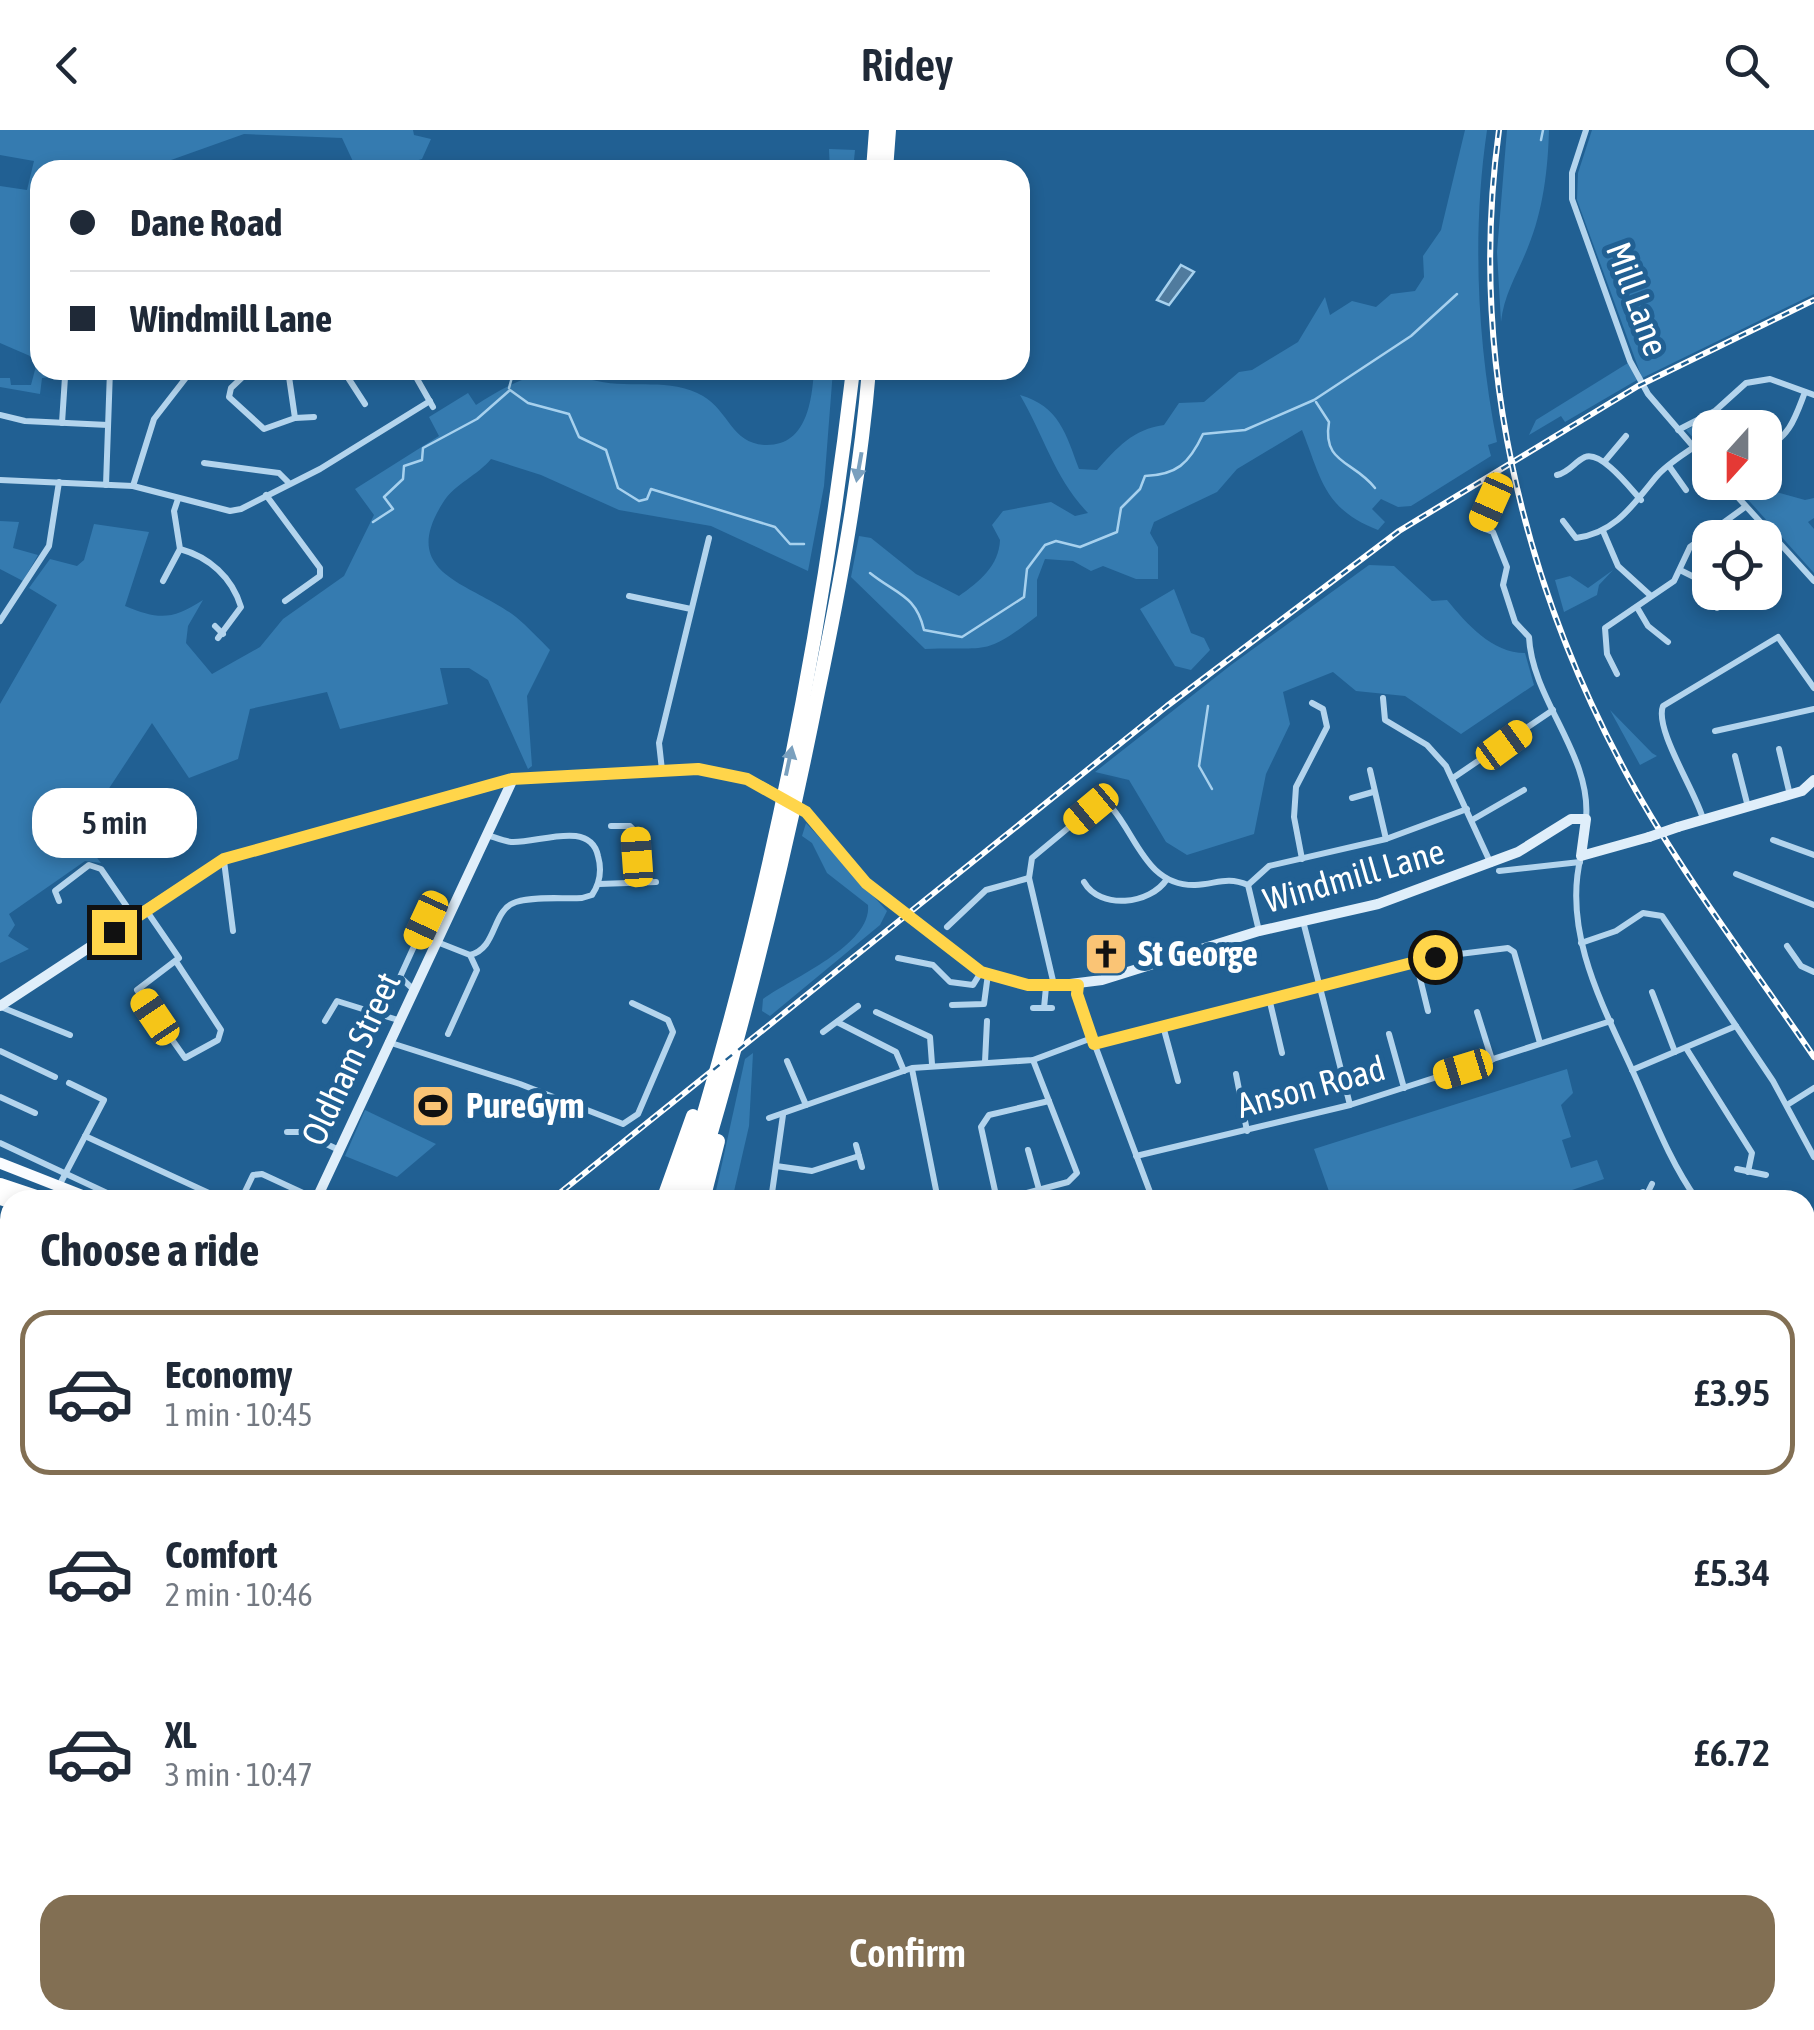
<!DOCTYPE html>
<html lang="en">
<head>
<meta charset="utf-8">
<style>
	body { margin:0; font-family:"Asap Condensed",sans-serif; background:#f6f6f7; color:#1f2937; height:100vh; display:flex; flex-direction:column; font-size:38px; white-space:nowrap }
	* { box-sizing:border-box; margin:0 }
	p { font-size:32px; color:#747a83 }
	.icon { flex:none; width:55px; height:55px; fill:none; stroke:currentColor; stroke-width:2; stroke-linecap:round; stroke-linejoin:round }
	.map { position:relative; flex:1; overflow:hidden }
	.details { position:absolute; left:0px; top:1060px; width:1815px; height:840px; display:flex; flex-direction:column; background:#fff; border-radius:30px 30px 0 0; box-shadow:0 5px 15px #0003 }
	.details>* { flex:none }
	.guide { position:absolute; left:30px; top:30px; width:1000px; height:220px; border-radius:30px; box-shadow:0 5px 15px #0003; display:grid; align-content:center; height:220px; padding:0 40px; background:#fff }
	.needle { width:65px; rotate:201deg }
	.tools { position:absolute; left:1692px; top:280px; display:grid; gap:20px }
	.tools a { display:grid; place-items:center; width:90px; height:90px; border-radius:20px; background:#fff; box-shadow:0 5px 15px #0003; font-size:50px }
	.end { position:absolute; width:45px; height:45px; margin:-22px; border:12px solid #ffd54a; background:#111; box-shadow:0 0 0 5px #111 }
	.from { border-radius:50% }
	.bubble { position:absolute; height:70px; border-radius:30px; background:#fff; box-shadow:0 5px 15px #0003; font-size:32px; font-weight:600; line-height:70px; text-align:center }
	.car { position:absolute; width:30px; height:60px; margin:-30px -15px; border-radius:12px; box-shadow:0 0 8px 2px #0007; background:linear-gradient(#f5c518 24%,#345 0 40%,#f5c518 0 76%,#345 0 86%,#f5c518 0) }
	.guide b { display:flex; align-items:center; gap:35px; height:95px; font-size:38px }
	.guide b+b { border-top:2px solid #e0e1e3 }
	.guide i { width:25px; height:25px; background:#1f2937 }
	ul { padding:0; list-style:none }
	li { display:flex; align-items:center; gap:30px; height:165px; margin:0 20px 15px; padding:0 20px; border:5px solid transparent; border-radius:30px }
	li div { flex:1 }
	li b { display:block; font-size:38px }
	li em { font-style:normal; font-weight:600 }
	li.active { border-color:#826f53 }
	li>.icon { width:90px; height:90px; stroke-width:1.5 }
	h2 { padding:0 40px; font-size:45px; line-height:120px }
	.primary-button { display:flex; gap:20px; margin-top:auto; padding:20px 40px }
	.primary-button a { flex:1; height:115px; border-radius:30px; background:#826f53; color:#fff; font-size:40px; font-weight:600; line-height:115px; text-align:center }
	header { display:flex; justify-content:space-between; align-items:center; height:130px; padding:0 40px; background:#fff; font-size:45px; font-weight:600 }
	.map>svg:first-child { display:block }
	.green { fill:#357bb0 }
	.water { fill:#507b9e; stroke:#a7d1ee; stroke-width:2.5 }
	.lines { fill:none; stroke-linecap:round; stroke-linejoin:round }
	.stream { stroke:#a7d1ee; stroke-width:2.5 }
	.street { stroke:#b3d4ed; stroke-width:6 }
	.secondary { stroke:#dfeefa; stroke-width:10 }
	.primary { stroke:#fafcff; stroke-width:11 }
	.highway { stroke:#fff; stroke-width:14 }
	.rail-casing { stroke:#fff; stroke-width:6 }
	.rail { stroke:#216093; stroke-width:2.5; stroke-dasharray:8; stroke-linecap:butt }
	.secondary-bridge { stroke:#dfeefa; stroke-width:10 }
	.oneway { fill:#7aa0be }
	.route { stroke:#ffd54a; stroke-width:12 }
	.labels { text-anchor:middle; stroke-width:10; stroke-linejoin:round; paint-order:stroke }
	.street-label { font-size:35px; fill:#fff; stroke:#216093 }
	.poi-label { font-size:35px; font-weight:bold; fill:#fff; stroke:#216093; text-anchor:start }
</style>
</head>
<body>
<header><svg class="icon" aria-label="back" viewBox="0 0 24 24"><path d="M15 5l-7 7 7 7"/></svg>Ridey<svg class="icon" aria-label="search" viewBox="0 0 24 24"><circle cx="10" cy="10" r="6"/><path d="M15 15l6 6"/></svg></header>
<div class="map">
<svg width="1814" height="1900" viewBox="0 0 1814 1900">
	<rect width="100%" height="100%" fill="#216093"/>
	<g class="green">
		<polygon points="0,0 413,0 414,5 431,9 422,29 386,40 357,40 342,8 244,4 143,40 40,40 40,240 67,240 65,245 42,248 40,264 0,257 0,248 10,248 11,255 31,255 36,236 30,226 0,213 0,56 27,60 34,31 0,25"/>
		<path d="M 1465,0 L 1487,0 C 1472,102 1477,211 1497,312 L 1488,315 L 1491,326 L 1411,376 L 1398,377 L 1381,369 L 1372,379 L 1385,392 L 1378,400 C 1323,379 1321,347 1302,300 L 1237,339 L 1217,362 L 1154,392 L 1150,403 L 1158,417 L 1158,449 L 1136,449 L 1103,436 L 1091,441 L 1073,431 L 1045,429 L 1037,450 L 1037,486 C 982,528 989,516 925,519 L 851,447 L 859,406 L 871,408 L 916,444 L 959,466 C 979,452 999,436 1000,410 L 992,395 L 1003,381 L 1051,372 L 1075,386 L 1088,383 C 1055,349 1044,306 1020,265 C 1059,276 1066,304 1079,339 L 1097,340 C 1117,318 1133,299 1164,295 L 1179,273 L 1204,272 L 1239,242 L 1252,240 L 1298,212 L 1325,167 L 1330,185 L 1352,171 L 1376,177 L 1391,164 L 1415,161 L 1424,147 L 1423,126 L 1441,100 Z"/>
		<path d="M 1507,0 L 1549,0 C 1548,39 1543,81 1528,117 C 1518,143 1504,164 1501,192 L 1497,122 Z"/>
		<polygon points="1592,0 1814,0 1814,164 1642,248 1577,70 1578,43"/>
		<polygon points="829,19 855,20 853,40 830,40"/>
		<polygon points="1628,233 1637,250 1565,292 1561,286 1529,305 1536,290"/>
		<path d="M 814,240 L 833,240 L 824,356 L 808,441 L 711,396 L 619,380 L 541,345 L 491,329 C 478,345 455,354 444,371 C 396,445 471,452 516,487 C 528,497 539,509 550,520 L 527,566 L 532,636 L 528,639 L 488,550 L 469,538 L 440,538 L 448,574 L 340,599 L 327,562 L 250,579 L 238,629 L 189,648 L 152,593 L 79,704 L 101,733 L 85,731 L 9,784 L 15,795 L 8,806 L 29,819 L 0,833 L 0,574 L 57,475 L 29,458 L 50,429 L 77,436 L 84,430 L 94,394 L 149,402 L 125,476 C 159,490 172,490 203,470 L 188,496 L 186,513 L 212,544 L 260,517 L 283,489 L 344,446 L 374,385 L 355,359 L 439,306 L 429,287 L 468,263 L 476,275 C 499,260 525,245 553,242 C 567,240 583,248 597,251 C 632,259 670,247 703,266 C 729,281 732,315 767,315 C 807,315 812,270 814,240 Z"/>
		<polygon points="1705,290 1710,326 1686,300"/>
		<polygon points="1733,353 1764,353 1766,359 1805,370 1814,368 1814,388 1808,392 1814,399 1814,443"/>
		<polygon points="0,391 19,392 13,418 38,425 23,451 0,439"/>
		<path d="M 1369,435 L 1394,436 L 1432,471 L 1447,470 C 1467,494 1492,523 1525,523 L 1534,555 L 1461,604 L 1405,566 L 1356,561 L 1333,542 L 1283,562 L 1290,594 L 1266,644 L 1254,704 L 1187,725 L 1166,712 L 1129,650 L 1095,642 L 1231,535 Z"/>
		<polygon points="1613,440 1599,455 1597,465 1564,482 1555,450 1570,446 1588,458"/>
		<polygon points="1174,459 1191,503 1204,508 1210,520 1191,540 1175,536 1140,479"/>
		<polygon points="1610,580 1652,623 1657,626 1640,635"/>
		<path d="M 806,693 L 887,781 L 880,795 L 770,886 L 762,881 L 763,869 C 792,848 872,815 868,775 L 827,743 L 812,713 L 802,706 Z"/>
		<polygon points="753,923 749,996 732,1070 714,1070 745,929"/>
		<polygon points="1567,939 1573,963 1561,975 1571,1007 1562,1010 1571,1038 1597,1030 1604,1049 1543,1070 1332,1070 1314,1019"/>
		<polygon points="365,980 436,1014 397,1047 345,1026"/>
		<polygon points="10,1302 10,1431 0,1423 0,1324"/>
		<polygon points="439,1890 495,1890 494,1900 439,1900"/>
		<polygon points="564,1890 1081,1890 1085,1900 561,1900"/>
		<polygon points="1153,1890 1249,1890 1252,1900 1158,1900"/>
		<polygon points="1477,1890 1751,1890 1769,1900 1438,1900"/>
	</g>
	<g class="water">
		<polygon points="1181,135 1194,142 1169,175 1157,170"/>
		<polygon points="10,1553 10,1890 439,1890 439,1900 24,1900 17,1895 3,1900 0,1562"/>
		<polygon points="1081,1890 1153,1890 1158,1900 1085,1900"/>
	</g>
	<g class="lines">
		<g class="stream">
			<polyline points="1541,10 1543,0"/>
			<polyline points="509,258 514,240"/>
			<path d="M 1316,272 L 1329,292 C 1322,334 1353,330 1375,358"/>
			<polyline points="373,392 393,379 384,367 403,349 404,336 422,330 423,318 477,289 510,260 528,273 569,284 579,307 606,320 618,358 639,371 647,369 651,359 775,397 790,414 804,414"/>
			<path d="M 870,443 C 896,464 916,465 924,500 L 962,507 L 1024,467 L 1027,439 L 1045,415 L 1056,411 L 1080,417 L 1117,402 L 1121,378 L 1140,359 L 1145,346 C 1176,345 1189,334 1203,304 L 1245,300 L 1314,270 L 1411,206 L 1457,164"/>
			<polyline points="1208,576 1199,636 1212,659"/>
		</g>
		<g class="street">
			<polyline points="1586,0 1572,43 1572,69 1630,231 1648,264 1710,336"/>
			<polyline points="250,240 231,258 229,267 264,299 295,288 288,240"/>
			<polyline points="343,240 365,274"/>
			<polyline points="412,240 433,277"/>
			<polyline points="0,285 25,291 108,295"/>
			<polyline points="295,288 314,287"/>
			<polyline points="62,293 65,247"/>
			<polyline points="1678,300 1715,281 1746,253 1770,249 1814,265"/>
			<path d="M 1765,317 C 1790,308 1796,285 1805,262"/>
			<polyline points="1605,331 1626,306"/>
			<polyline points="204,333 279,343 288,352"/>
			<polyline points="1669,336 1686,360"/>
			<path d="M 1557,345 C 1570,342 1574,332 1585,327 C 1602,321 1630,358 1641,370"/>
			<polyline points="0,350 133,356 154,289 192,240"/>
			<polyline points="1724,352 1814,451"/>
			<polyline points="106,355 110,240"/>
			<polyline points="133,356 230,381 241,379 320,339 430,271"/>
			<polyline points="266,365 320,438 320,446 285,471"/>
			<path d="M 178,369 L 174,381 L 180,419 C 209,427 232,447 241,477 L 218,508"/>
			<path d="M 1491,371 L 1480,397 L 1493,402 L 1507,437 L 1503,455 L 1515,492 L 1529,507 C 1532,570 1592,625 1586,689"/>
			<path d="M 1563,391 L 1576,408 C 1615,403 1633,375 1656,347 C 1666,335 1681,326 1694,317"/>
			<polyline points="1603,401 1618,436 1651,466"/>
			<polyline points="1680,440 1702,451 1710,461"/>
			<polyline points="1765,441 1767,442"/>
			<polyline points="163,451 180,419"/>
			<polyline points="1711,462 1717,478"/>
			<polyline points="629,466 691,479"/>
			<polyline points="1638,479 1648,496 1668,512"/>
			<polyline points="0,491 49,416 59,352"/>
			<polyline points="215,496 223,504"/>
			<polyline points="1617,544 1607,524 1605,498 1674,451 1690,417 1745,377"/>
			<polyline points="1383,568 1385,590 1427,615 1446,636 1491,734"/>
			<polyline points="1715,601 1814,579"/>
			<polyline points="1779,619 1790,665"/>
			<polyline points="1735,626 1748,677"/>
			<polyline points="662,640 659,613 709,408"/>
			<polyline points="1370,640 1386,709"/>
			<polyline points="1453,648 1553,580"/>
			<polyline points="1352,668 1373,662"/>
			<path d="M 1703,689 C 1696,662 1654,599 1663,576 L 1778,507 L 1814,558"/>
			<polyline points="1472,690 1524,660"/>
			<polyline points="611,696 630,696 635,701 639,753"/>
			<polyline points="1773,710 1814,725"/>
			<path d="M 1581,726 C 1561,805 1607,883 1638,953 C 1656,994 1671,1033 1697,1070"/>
			<polyline points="1302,729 1294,687 1296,657 1327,597 1323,579 1312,573"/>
			<polyline points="224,731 233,801"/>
			<polyline points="1499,741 1580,732"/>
			<polyline points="1736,744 1814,775"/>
			<path d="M 1084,752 C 1100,780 1150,775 1167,749"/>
			<polyline points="599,754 656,752"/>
			<polyline points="1248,755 1269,736 1386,709 1467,679"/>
			<polyline points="59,771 55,761 89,735 101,739 134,787"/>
			<polyline points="146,780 179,828 137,860 185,928 218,910 221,900 177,833"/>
			<polyline points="1303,791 1350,975"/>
			<polyline points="947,797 986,760 1029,748"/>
			<polyline points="437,812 470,825 477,840 448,904"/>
			<polyline points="1581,813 1616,801 1643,783 1662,786 1773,951 1814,1027"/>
			<polyline points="1787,816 1801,836 1814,842"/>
			<path d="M 470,825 C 498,818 491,780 516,772 C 535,766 562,769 582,768 L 592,765 C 600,753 602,740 598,726 C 590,689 537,714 511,712 C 503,711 494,707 487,705"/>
			<polyline points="898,828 933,835 950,852 973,855 981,842"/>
			<polyline points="1416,832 1428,881"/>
			<path d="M 1054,855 L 1029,748 L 1032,728 L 1091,679 L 1112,678 C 1137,707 1147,756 1195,755 C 1217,754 1226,746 1248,755 L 1259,801"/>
			<polyline points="1078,855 1081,878 1153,1070"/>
			<polyline points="413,859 400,847 426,790"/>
			<polyline points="1652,862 1675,922"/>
			<polyline points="1269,868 1282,923"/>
			<polyline points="952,875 984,874 988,844"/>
			<polyline points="1,877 70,905"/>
			<polyline points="1033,878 1052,878"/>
			<polyline points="1044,878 1046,857"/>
			<polyline points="876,882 930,907 932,934"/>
			<polyline points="1477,882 1492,930"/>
			<polyline points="325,891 337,871 398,890"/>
			<polyline points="837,892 896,922 904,941"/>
			<polyline points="1163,896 1178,951"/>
			<polyline points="823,902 858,876"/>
			<polyline points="1389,904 1404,958"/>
			<polyline points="388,912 520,954 623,994 638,984 673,902 668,890 632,873"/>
			<polyline points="1094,914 1435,827 1508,818 1514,822 1540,913"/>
			<polyline points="1686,918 1752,1023 1748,1042"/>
			<polyline points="0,921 55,947"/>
			<polyline points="787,931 806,975"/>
			<polyline points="985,932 987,891"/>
			<polyline points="912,939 938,1070"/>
			<polyline points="1632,940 1736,896"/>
			<polyline points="1236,944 1247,1001"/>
			<polyline points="0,967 35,983"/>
			<polyline points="1787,975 1814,958"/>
			<polyline points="769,988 912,938 1033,930 1092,908"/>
			<polyline points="287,1002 301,1002 339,1020"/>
			<polyline points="85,1006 224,1070"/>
			<polyline points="0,1013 122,1070"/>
			<polyline points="856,1015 862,1037"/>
			<polyline points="1028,1020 1042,1070"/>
			<polyline points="1136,1026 1350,975 1611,891"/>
			<polyline points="776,1036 812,1041 859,1026"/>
			<polyline points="1737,1039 1766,1045"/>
			<polyline points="60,1054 104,970 69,953"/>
			<polyline points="1647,1064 1652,1054"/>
			<polyline points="1601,1069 1602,1070"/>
			<polyline points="241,1070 253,1045 262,1044 316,1069"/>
			<polyline points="771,1070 783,985"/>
			<polyline points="997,1070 981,997 989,985 1049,971"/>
			<polyline points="1000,1070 1068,1052 1077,1043 1033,930"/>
			<polyline points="1623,1070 1643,1062 1650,1070"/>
			<polyline points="0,1104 10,1109"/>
			<polyline points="1805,1110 1814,1112"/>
			<polyline points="0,1148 10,1153"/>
			<polyline points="1805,1176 1814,1180"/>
			<polyline points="0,1181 10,1159"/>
			<polyline points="1805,1232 1814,1214"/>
			<polyline points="0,1244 10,1249"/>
			<polyline points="1805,1262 1814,1261"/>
			<polyline points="1805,1301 1814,1301"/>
			<polyline points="0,1312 10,1291"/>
			<polyline points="1805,1336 1814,1337"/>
			<polyline points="1805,1361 1814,1405"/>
			<polyline points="1805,1508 1814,1507"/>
			<polyline points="1805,1605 1814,1603"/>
			<polyline points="1805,1731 1814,1749"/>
			<polyline points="1805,1755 1814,1754"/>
			<polyline points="1805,1845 1814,1847"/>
			<polyline points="1277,1890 1278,1897"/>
			<polyline points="1810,1899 1814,1889"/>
			<polyline points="1418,1900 1463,1890"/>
		</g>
		<g class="secondary">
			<polyline points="806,682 866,753 981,842 1028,855 1054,856 1102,850 1259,801 1378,774 1518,722 1571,689 1586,689 1581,726 1649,707"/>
			<polyline points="1678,697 1802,661 1814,650"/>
			<polyline points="0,876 224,729 513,649 698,639 747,649 766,659"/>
			<polyline points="316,1070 513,649"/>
		</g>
		<g class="primary">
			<polyline points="0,1033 94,1070"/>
			<polyline points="0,1095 10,1097"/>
		</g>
		<g class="highway">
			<polyline points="873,40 876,0"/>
			<polyline points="886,40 889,0"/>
			<polyline points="0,1055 45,1070"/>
			<polyline points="0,1068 10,1071"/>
			<polyline points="663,1070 693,986"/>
			<path d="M 677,1070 C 764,802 820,519 853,240"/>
			<path d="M 691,1070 C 742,903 784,733 818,562 C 840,456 860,348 869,240"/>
			<polyline points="703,1070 718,1011"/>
			<polyline points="1768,1890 1792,1900"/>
			<polyline points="519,1900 520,1890"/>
			<polyline points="535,1900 535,1890"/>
		</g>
		<g class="rail-casing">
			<g id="rail">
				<path d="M 1499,0 C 1468,225 1521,452 1630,650 C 1683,746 1752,836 1814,927"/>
				<polyline points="551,1070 1167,576 1399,401 1638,256 1814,170"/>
				<polyline points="0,1510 10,1501"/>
			</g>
		</g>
		<use href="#rail" class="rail"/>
		<g class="secondary-bridge">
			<polyline points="766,659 806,682"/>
			<polyline points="1649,707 1678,697"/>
		</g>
	</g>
	<defs><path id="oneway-solid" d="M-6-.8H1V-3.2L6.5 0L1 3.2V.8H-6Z" transform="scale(2.5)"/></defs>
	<g class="oneway">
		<use href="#oneway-solid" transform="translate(859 337) rotate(100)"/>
		<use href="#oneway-solid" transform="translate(789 631) rotate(-78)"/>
	</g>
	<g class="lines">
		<polyline class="route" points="114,802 224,729 512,649 698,639 747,649 806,682 866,753 981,842 1028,855 1078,855 1077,864 1094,914 1435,827"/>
	</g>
	<defs>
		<g id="church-square" transform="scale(2.25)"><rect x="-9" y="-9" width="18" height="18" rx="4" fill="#fac475" stroke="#216093"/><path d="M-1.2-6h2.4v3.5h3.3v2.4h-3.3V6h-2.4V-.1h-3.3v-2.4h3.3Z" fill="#111"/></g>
		<g id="stadium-square" transform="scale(2.25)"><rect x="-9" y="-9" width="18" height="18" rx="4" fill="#fac475" stroke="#216093"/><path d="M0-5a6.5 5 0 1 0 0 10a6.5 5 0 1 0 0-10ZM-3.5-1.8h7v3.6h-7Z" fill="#111"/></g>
	</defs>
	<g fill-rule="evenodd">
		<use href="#church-square" x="1106" y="824"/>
		<use href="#stadium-square" x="433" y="976"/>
	</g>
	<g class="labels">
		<g class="street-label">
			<text transform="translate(1637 169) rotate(70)" y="12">Mill Lane</text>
			<text transform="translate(1354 746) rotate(-16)" y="12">Windmill Lane</text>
			<text transform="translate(351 929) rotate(-65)" y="12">Oldham Street</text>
			<text transform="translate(1311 957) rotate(-15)" y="12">Anson Road</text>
		</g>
		<g class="poi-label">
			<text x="1138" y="836">St George</text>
			<text x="466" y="988">PureGym</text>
		</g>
	</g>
</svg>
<div class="tools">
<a><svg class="needle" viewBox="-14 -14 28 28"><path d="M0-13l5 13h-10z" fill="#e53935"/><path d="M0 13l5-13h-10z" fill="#747a83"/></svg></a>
<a><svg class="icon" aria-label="locate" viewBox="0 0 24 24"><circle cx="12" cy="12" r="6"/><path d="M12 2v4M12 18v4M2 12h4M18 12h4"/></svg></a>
</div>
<i class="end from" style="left:1435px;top:827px"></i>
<i class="end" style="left:114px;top:802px"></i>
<div class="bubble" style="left:32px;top:658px;width:165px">5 min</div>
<i class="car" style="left:1491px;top:372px;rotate:204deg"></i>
<i class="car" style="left:1504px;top:615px;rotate:54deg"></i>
<i class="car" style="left:1091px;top:679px;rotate:230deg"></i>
<i class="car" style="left:637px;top:727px;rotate:356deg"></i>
<i class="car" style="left:426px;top:790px;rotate:205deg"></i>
<i class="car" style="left:155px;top:887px;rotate:326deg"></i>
<i class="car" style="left:1463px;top:939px;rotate:253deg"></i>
<div class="guide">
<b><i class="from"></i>Dane Road</b>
<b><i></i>Windmill Lane</b>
</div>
<section class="details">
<h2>Choose a ride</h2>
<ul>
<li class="active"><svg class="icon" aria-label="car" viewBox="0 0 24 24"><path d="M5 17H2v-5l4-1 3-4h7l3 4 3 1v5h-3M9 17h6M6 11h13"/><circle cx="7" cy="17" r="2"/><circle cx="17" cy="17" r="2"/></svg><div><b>Economy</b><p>1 min · 10:45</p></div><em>£3.95</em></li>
<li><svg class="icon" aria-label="car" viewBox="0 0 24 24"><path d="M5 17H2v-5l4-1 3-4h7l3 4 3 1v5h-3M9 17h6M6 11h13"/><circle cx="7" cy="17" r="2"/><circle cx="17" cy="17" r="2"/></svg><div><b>Comfort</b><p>2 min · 10:46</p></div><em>£5.34</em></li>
<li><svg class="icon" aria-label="car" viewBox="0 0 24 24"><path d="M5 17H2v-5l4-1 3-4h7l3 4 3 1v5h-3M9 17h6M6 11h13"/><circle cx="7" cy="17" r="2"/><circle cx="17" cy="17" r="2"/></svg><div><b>XL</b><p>3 min · 10:47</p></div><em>£6.72</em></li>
</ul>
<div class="primary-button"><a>Confirm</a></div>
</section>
</div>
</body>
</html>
